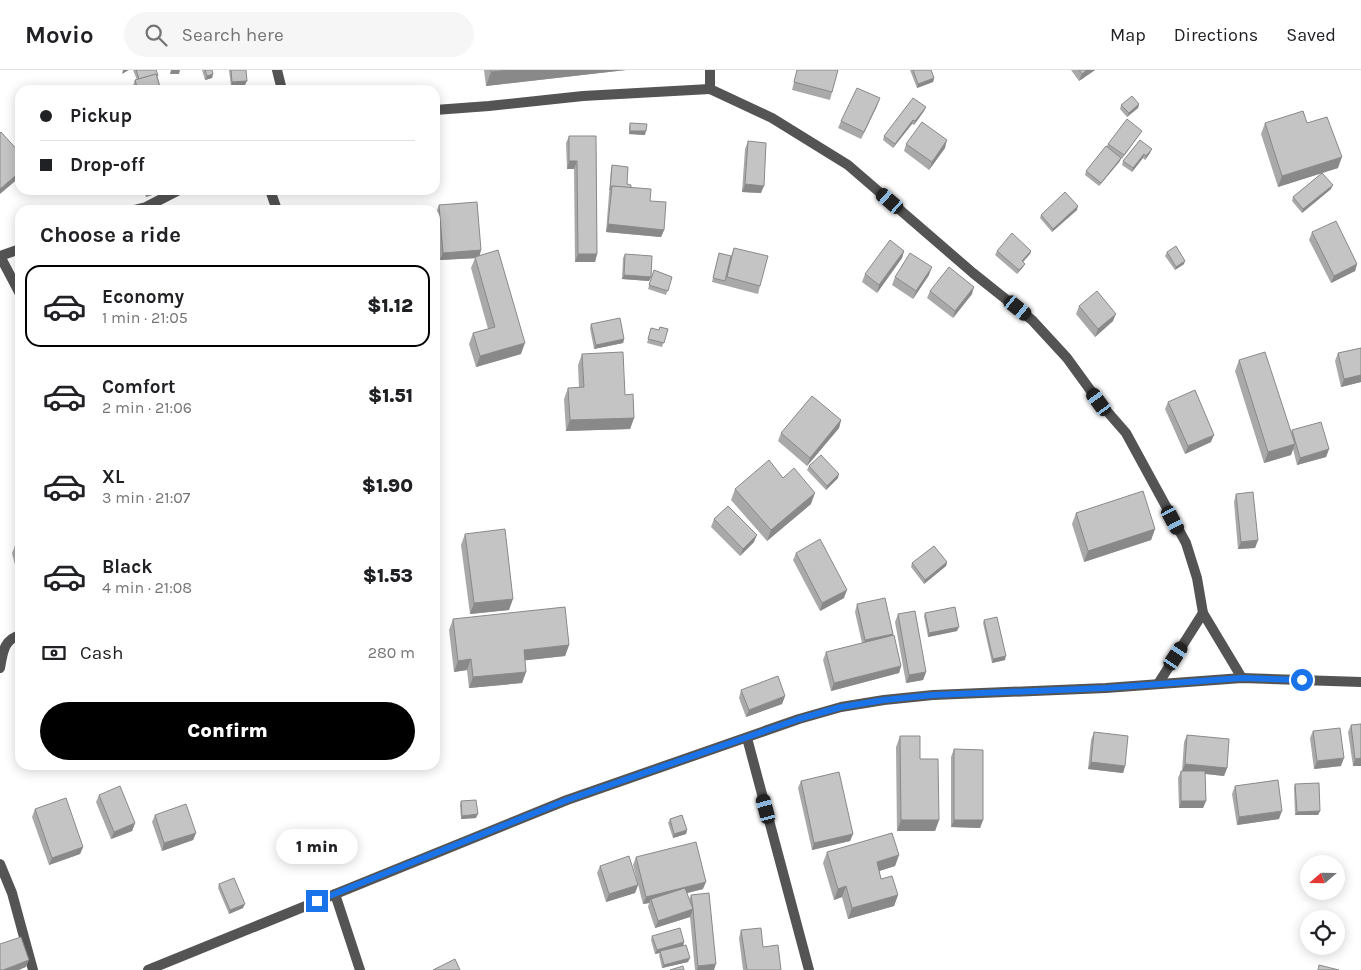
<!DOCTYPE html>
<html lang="en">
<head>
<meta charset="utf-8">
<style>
	body { margin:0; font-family:Karla,sans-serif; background:#f6f6f6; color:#202124; height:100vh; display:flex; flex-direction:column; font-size:19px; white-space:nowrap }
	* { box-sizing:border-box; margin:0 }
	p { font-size:16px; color:#757577 }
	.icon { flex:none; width:28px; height:28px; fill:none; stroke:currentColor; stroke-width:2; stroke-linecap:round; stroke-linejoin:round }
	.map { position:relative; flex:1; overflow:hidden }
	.sheet { position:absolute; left:15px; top:135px; width:425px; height:565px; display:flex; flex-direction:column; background:#fff; border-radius:15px; box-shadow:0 2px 12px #0003 }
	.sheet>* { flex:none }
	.guide { position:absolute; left:15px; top:15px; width:425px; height:110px; border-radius:15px; box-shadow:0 2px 12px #0003; display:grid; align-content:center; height:110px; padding:0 25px; background:#fff }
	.needle { width:32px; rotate:250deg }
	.fabs { position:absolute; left:1300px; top:785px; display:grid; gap:10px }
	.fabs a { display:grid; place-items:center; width:45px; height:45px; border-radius:50%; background:#fff; box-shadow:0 2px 12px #0003; font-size:25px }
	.end { position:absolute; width:22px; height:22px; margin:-11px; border:6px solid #1a73e8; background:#fff; box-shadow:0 0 0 2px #fff }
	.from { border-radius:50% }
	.bubble { position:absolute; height:35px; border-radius:18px; background:#fff; box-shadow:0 2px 12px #0003; font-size:16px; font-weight:800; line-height:35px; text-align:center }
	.car { position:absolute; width:15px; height:30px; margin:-15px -8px; border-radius:6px; box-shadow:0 0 4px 1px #0007; background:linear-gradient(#222 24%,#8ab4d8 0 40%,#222 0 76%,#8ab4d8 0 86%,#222 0) }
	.guide b { display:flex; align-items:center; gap:18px; height:48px; font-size:19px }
	.guide b+b { border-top:1px solid #e0e0e0 }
	.guide i { width:12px; height:12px; background:#202124 }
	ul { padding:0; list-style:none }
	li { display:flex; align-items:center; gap:15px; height:82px; margin:0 10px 8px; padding:0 15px; border:2px solid transparent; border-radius:15px }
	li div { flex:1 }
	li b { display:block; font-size:19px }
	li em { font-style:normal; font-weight:800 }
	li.selected { border-color:#000 }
	li>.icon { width:45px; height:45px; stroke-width:1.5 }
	h2 { padding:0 25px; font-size:22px; line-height:60px }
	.pay { display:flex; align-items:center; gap:12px; height:55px; padding:0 25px; font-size:19px }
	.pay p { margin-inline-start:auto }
	.action { display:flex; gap:10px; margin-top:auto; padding:10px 25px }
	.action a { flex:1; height:58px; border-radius:30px; background:#000; color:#fff; font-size:20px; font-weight:800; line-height:58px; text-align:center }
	header { display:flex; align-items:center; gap:30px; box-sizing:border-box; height:70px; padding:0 25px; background:#fff; border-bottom:1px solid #e0e0e0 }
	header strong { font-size:24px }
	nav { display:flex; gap:28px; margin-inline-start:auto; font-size:18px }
	.search { width:350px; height:45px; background:#f6f6f6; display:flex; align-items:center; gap:12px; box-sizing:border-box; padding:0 18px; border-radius:28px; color:#757577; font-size:19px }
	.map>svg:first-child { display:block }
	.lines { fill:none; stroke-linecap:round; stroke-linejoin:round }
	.lane { stroke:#545454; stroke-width:10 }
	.street { stroke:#545454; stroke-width:10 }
	.wall { fill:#a9a9a9 }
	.shaded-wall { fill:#898989 }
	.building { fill:#c4c4c4; stroke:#898989 }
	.route { stroke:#1a73e8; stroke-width:6 }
</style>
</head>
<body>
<header>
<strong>Movio</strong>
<div class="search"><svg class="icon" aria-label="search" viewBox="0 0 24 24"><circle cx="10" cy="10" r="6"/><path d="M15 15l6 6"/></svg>Search here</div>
<nav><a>Map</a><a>Directions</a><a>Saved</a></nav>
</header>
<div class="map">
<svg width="1361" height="900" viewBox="0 0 1361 900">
	<rect width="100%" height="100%" fill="#fff"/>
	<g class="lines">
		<polyline class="lane" points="747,668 809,900"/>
		<g class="street">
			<polyline points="277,0 282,20"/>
			<polyline points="710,0 710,19 772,48 848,95 973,203 1032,250 1067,288 1099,332 1126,363 1186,473 1197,508 1203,543 1242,608"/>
			<polyline points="435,40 489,36 583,26 710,19"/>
			<polyline points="270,120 277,140"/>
			<polyline points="134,140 146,137 179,120"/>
			<polyline points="20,179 0,186 20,224"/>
			<path d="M 0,598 C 3,583 3,570 20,565"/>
			<polyline points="1158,614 1203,543"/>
			<polyline points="0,794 12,823 33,900"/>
			<polyline points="335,824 360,900"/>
			<polyline points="148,900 567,730 799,649 841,637 884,630 933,625 1106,618 1242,608 1361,612"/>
		</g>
	</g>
	<g class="wall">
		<polygon points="133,0 156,0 161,20 133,20 132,18 135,10 137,10"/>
		<polygon points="202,0 212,0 213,4 212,8 205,10"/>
		<polygon points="229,0 246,0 245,15 231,16"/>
		<polygon points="484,0 626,0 486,16"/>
		<polygon points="797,0 838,0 830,30 792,20"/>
		<polygon points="910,0 931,0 934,8 933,12 917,18"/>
		<polygon points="1071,0 1095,0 1079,11"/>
		<polygon points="1139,34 1138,38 1127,47 1120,39 1121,35"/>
		<polygon points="877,36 861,69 838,58 841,51"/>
		<polygon points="926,37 924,41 914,55 912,54 893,78 883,70 884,66"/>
		<polygon points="630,53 645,65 629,64 629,57"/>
		<polygon points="1265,53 1307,53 1338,98 1322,103 1331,119 1302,143 1292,131 1293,127 1322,103 1278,117 1261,64"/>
		<polygon points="1142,61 1140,64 1122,89 1121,88 1120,91 1099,116 1085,105 1086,101 1107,76 1108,74"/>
		<polygon points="569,66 596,66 597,184 595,192 575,192 574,99 567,99 566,73"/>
		<polygon points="1140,70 1150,83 1145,90 1143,88 1132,102 1122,95 1123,91"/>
		<polygon points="748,71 761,123 742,122 745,79"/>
		<polygon points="906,74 945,78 929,100 904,81"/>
		<polygon points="612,95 627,114 650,131 664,160 661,167 606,162 611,99"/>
		<polygon points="143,120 157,120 155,124 146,127"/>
		<polygon points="439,135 481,180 479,186 521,284 476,297 469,274 473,263 488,259 471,198 475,188 440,190 436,143"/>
		<polygon points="1077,140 1052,162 1040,148 1041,145"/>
		<polygon points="1312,162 1357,194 1355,201 1331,213 1309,170"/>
		<polygon points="734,178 760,216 758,224 712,212 719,183 731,186"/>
		<polygon points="904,181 902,188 877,223 862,212 865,204"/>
		<polygon points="997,181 1031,181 1030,184 1023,192 1025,194 1023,197 1017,204 995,185"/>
		<polygon points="1167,182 1184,194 1175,200 1165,186"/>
		<polygon points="625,184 651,207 649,211 622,209 623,188"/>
		<polygon points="654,200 672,207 666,225 648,219"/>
		<polygon points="929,205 913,229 892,215 895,207"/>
		<polygon points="930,221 972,224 953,248 927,228"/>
		<polygon points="1079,236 1113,251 1095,267 1076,244"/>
		<polygon points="591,254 624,269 623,273 594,279 590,258"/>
		<polygon points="660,257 668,259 662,277 647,273 651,258 659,260"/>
		<polygon points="1361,278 1361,312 1341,317 1335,291 1338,283"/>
		<polygon points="582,284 634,348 630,359 566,361 564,329 568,318 579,318 578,295"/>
		<polygon points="1239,290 1291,363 1292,360 1329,379 1326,387 1297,395 1293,379 1291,385 1264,393 1235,301"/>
		<polygon points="1168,332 1211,372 1185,384 1165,339"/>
		<polygon points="841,350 839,358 807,396 778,371 781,363"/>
		<polygon points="809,396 838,408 826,420 807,400"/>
		<polygon points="783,408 811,434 767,471 731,430 735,419"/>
		<polygon points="1236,424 1258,470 1255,478 1238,479 1234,432"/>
		<polygon points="1076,443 1155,459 1151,470 1084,492 1072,454"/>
		<polygon points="714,449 754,472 740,486 711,457"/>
		<polygon points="465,464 509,540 470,544 461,475"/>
		<polygon points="20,474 20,515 12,483 15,476"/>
		<polygon points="796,483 844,528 820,541 793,490"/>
		<polygon points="947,492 946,496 924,514 911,497 912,493"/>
		<polygon points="857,534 893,564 893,565 901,596 899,603 831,621 823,590 826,582 862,573 855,542"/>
		<polygon points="925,543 957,561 928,567 924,546"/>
		<polygon points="898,544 926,602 923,610 906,613 895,552"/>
		<polygon points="453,549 569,575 565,586 525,590 526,602 522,613 469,618 467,600 454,602 449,560"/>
		<polygon points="984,550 1005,590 992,593 983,553"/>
		<polygon points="741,620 785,626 782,634 746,647 739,628"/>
		<polygon points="1361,654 1361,696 1353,696 1348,662 1351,655"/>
		<polygon points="1313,661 1341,696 1314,699 1310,668"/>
		<polygon points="1094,662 1125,696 1123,703 1088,699 1091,670"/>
		<polygon points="1187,665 1227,698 1224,706 1205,704 1206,731 1203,738 1179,738 1178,708 1181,701 1182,701 1184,672"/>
		<polygon points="900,666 920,689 939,750 935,761 897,761 896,677"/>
		<polygon points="954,679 983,750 980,758 951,757 951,687"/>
		<polygon points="801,711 853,764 850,771 812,780 798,718"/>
		<polygon points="1295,714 1320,741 1318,745 1295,745 1294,717"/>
		<polygon points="1235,716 1279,749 1237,755 1232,724"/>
		<polygon points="99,725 135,753 132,761 111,769 96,732"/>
		<polygon points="461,731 476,748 461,749 460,735"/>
		<polygon points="35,739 83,777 80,784 49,795 32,747"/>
		<polygon points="155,745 196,763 193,770 162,781 152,752"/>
		<polygon points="670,749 687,760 686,764 673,768 668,753"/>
		<polygon points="827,782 899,785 895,796 879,801 881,809 898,825 894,836 848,849 842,827 834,830 823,793"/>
		<polygon points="636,787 703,819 687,823 689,830 691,825 714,900 695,900 690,847 655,858 648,837 649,833 643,834 633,795"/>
		<polygon points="600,796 638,815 635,823 606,832 597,803"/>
		<polygon points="219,814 243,838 229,844 218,818"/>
		<polygon points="741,860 763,877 781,900 743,900 739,868"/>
		<polygon points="652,866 684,872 683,876 688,892 662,898 659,885 660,883 655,884 651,870"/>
	</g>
	<g class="shaded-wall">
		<polygon points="123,0 129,0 122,4"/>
		<polygon points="171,0 180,0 179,4 170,4"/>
		<polygon points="510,0 626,0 486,16 491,2"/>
		<polygon points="1087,0 1095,0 1079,11 1082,4"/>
		<polygon points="213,4 212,8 205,10 207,6"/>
		<polygon points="934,8 933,12 917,18 918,14"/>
		<polygon points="247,11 245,15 231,16 232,12"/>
		<polygon points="880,28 877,36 861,69 864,62"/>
		<polygon points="1139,34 1138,38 1127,47 1129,43"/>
		<polygon points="926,37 924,41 914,55 915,51"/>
		<polygon points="913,50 912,54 893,78 895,74"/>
		<polygon points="630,61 646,61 645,65 629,64"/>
		<polygon points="947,70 945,78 929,100 932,92"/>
		<polygon points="1152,79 1150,83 1145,90 1146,86"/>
		<polygon points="1144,84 1143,88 1132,102 1133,98"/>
		<polygon points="1342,87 1338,98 1278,117 1282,106"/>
		<polygon points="1121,88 1120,91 1099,116 1101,113"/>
		<polygon points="569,91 577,91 574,99 567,99"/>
		<polygon points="20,102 20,107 0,124 0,119"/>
		<polygon points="745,114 764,116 761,123 742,122"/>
		<polygon points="1333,115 1331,119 1302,143 1303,139"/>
		<polygon points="157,120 155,124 146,127 147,123"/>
		<polygon points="1078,136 1077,140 1052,162 1053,159"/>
		<polygon points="608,154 664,160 661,167 606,162"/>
		<polygon points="481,180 479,188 440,190 443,183"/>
		<polygon points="904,181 902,188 877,223 879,215"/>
		<polygon points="1031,181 1030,184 1020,195 1022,191"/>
		<polygon points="578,184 597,184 595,192 575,192"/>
		<polygon points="1185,191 1184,194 1175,200 1176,197"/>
		<polygon points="1025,194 1023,197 1017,204 1019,200"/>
		<polygon points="1357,194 1355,201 1331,213 1334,206"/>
		<polygon points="932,197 929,205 913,229 916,221"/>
		<polygon points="624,205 651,207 649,211 622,209"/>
		<polygon points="974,217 972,224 953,248 955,241"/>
		<polygon points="1116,244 1113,251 1095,267 1098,259"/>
		<polygon points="624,269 623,273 594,279 596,275"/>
		<polygon points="525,273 521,284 476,297 480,286"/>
		<polygon points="1361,305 1361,312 1341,317 1344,309"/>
		<polygon points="634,348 630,359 566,361 570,350"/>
		<polygon points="841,350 839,358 807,396 810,388"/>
		<polygon points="1214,365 1211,372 1185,384 1188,376"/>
		<polygon points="1295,374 1291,385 1264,393 1268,382"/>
		<polygon points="1329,379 1326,387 1297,395 1300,388"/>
		<polygon points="839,404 838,408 826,420 827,416"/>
		<polygon points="815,423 811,434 767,471 771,460"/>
		<polygon points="1155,459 1151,470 1084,492 1088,481"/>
		<polygon points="757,465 754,472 740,486 743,479"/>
		<polygon points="1258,470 1255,478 1238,479 1241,472"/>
		<polygon points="947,492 946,496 924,514 925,510"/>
		<polygon points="847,520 844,528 820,541 822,533"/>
		<polygon points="513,529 509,540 470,544 474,533"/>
		<polygon points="959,557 957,561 928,567 929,563"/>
		<polygon points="893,564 890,572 863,578 865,570"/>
		<polygon points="569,575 565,586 520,591 524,580"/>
		<polygon points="1006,586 1005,590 992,593 993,589"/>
		<polygon points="471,589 467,600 454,602 458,591"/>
		<polygon points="901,596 899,603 831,621 834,613"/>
		<polygon points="526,602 522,613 469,618 473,607"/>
		<polygon points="926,602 923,610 906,613 909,605"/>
		<polygon points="785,626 782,634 746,647 749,640"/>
		<polygon points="1344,688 1341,696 1314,699 1317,691"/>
		<polygon points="1361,688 1361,696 1353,696 1355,689"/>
		<polygon points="1091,692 1125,696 1123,703 1088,699"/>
		<polygon points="1185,694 1227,698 1224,706 1182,701"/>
		<polygon points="1181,731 1206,731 1203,738 1179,738"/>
		<polygon points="1282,741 1279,749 1237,755 1239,747"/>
		<polygon points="1320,741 1318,745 1295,745 1297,742"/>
		<polygon points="478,744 476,748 461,749 462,746"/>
		<polygon points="901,750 939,750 935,761 897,761"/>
		<polygon points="954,750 983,750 980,758 951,757"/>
		<polygon points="135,753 132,761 111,769 114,762"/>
		<polygon points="687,760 686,764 673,768 674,764"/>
		<polygon points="196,763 193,770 162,781 164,773"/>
		<polygon points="853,764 850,771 812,780 814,773"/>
		<polygon points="83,777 80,784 49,795 52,788"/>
		<polygon points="899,785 895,796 873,803 877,792"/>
		<polygon points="706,812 703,819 652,832 651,829 649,833 643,834 646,827"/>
		<polygon points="638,815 635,823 606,832 609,824"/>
		<polygon points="846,816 842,827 834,830 838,819"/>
		<polygon points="898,825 894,836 848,849 852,838"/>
		<polygon points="245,834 243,838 229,844 230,840"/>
		<polygon points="693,839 690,847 655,858 658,851"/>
		<polygon points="684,872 683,876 660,881 660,883 655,884 657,880"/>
		<polygon points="690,888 688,892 662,898 664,895"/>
		<polygon points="29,890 26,897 19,900 3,900"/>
		<polygon points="716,894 714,900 697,900 698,896"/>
	</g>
	<g class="building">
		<polygon points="136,0 156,0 158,5 157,6 156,4 139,9"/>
		<polygon points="205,0 212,0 213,4 207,6"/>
		<polygon points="231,0 246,0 247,11 232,12"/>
		<polygon points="491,0 510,0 491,2"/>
		<polygon points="797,0 838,0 832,22 794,12"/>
		<polygon points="913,0 931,0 934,8 918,14"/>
		<polygon points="1079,0 1087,0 1082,4"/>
		<polygon points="156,4 161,20 138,20 135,10"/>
		<polygon points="200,16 201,20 186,20"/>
		<polygon points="857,18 880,28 864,62 841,51"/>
		<polygon points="1132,26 1139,34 1129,43 1121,35"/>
		<polygon points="913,28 926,37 915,51 913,50 895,74 884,66"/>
		<polygon points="1303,41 1307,53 1327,47 1342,87 1282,106 1265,53"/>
		<polygon points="1127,49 1142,61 1124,85 1108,74"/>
		<polygon points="922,52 947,70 932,92 906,74"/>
		<polygon points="630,53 647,54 646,61 630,61"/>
		<polygon points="1,62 20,83 20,102 0,119 0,63"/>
		<polygon points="569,66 596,66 597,184 578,184 577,91 569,91"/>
		<polygon points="1140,70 1152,79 1146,86 1144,84 1133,98 1123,91"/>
		<polygon points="748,71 766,73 764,116 745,114"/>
		<polygon points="1106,76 1121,88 1101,113 1086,101"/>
		<polygon points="612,95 628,97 627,114 631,115 631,118 612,116 610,120"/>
		<polygon points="1322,103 1333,115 1303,139 1293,127"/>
		<polygon points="612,116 651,119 650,131 666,132 664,160 608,154"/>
		<polygon points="146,120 157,120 147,123"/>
		<polygon points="1065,122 1078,136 1053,159 1041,145"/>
		<polygon points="477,132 481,180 443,183 439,135"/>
		<polygon points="1336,151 1357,194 1334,206 1312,162"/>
		<polygon points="1012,163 1031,181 1022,191 1025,194 1019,200 997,181"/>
		<polygon points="890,170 904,181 879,215 865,204"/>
		<polygon points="1176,176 1185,191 1176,197 1167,182"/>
		<polygon points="734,178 768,186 760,216 727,207"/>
		<polygon points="498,180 525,273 480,286 473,263 495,257 475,187"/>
		<polygon points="719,183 731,186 725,211 713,208"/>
		<polygon points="910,183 932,197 916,221 895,207"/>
		<polygon points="625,184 652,186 651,207 624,205"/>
		<polygon points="949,197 974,217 955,241 930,221"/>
		<polygon points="654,200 672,207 668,221 649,215"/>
		<polygon points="1097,221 1116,244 1098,259 1079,236"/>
		<polygon points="620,248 624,269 596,275 591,254"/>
		<polygon points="660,257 668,259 664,273 648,269 651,258 659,260"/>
		<polygon points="1361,278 1361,305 1344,309 1338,283"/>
		<polygon points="623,282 625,325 633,324 634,348 570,350 568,318 584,317 582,284"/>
		<polygon points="1265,282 1295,374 1268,382 1239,290"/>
		<polygon points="1195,320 1214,365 1188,376 1168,332"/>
		<polygon points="812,326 841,350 810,388 781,363"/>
		<polygon points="1321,352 1329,379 1300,388 1292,360"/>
		<polygon points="821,385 839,404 827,416 809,396"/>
		<polygon points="769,390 783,408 794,398 815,423 771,460 735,419"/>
		<polygon points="1143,421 1155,459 1088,481 1076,443"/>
		<polygon points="1253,422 1258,470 1241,472 1236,424"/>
		<polygon points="728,436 757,465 743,479 714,449"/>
		<polygon points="505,459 513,529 474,533 465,464"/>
		<polygon points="820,469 847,520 822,533 796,483"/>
		<polygon points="20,474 20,496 15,476"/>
		<polygon points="934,476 947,492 925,510 912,493"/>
		<polygon points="885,528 893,564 865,570 857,534"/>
		<polygon points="565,537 569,575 524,580 526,602 473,607 471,589 458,591 453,549"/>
		<polygon points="955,537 959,557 929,563 925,543"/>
		<polygon points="915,541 926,602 909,605 898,544"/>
		<polygon points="997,547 1006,586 993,589 984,550"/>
		<polygon points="894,565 901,596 834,613 826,582"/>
		<polygon points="778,606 785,626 749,640 741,620"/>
		<polygon points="1361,654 1361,688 1355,689 1351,655"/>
		<polygon points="1340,658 1344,688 1317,691 1313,661"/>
		<polygon points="1094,662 1128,666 1125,696 1091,692"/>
		<polygon points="1187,665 1229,669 1227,698 1185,694"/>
		<polygon points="900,666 920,666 920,689 938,689 939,750 901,750"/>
		<polygon points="954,679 983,680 983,750 954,750"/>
		<polygon points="1181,701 1205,701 1206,731 1181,731"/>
		<polygon points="839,702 853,764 814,773 801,711"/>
		<polygon points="1278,710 1282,741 1239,747 1235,716"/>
		<polygon points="1319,713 1320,741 1297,742 1295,714"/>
		<polygon points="120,716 135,753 114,762 99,725"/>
		<polygon points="66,728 83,777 52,788 35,739"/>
		<polygon points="476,730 478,744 462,746 461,731"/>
		<polygon points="186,734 196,763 164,773 155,745"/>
		<polygon points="682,745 687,760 674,764 670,749"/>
		<polygon points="892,763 899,785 877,792 881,809 892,806 898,825 852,838 846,816 838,819 827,782"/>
		<polygon points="696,772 706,812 646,827 636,787"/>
		<polygon points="629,786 638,815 609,824 600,796"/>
		<polygon points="234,808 245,834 230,840 219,814"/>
		<polygon points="685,818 693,839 691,825 709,823 716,894 698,896 693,839 658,851 651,829"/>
		<polygon points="680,858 684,872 657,880 652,866"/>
		<polygon points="761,858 763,877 778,875 781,900 747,900 741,860"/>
		<polygon points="21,867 29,890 3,900 0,900 0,874"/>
		<polygon points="686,875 690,888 664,895 660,881"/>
		<polygon points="455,889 460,900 433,900"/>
		<polygon points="1319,895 1339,900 1318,900"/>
		<polygon points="683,896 684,900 670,900"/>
	</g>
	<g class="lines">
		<polyline class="route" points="317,831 567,730 799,649 841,637 884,630 933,625 1106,618 1242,608 1302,610"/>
	</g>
</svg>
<div class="fabs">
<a><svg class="needle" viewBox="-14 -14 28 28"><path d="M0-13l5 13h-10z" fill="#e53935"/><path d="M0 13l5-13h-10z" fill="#757577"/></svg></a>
<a><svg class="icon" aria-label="locate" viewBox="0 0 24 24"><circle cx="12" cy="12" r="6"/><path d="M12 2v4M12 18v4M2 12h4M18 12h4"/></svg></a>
</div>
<i class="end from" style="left:1302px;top:610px"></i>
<i class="end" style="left:317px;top:831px"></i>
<div class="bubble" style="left:276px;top:759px;width:82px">1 min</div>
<i class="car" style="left:890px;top:131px;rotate:311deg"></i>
<i class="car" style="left:1018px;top:238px;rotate:129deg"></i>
<i class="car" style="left:1099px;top:332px;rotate:324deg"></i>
<i class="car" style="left:1173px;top:450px;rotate:152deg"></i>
<i class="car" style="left:1176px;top:586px;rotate:33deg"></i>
<i class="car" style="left:766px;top:739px;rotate:345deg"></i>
<div class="guide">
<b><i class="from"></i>Pickup</b>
<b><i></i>Drop-off</b>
</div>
<section class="sheet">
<h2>Choose a ride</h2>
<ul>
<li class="selected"><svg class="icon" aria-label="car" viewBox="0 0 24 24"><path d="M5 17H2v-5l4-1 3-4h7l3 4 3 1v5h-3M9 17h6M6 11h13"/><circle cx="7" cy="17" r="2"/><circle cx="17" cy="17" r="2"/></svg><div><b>Economy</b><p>1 min · 21:05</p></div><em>$1.12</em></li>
<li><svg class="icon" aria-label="car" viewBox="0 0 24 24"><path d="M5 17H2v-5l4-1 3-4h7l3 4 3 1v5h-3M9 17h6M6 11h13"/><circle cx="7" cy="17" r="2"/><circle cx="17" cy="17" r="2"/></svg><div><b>Comfort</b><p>2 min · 21:06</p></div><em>$1.51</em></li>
<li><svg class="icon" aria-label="car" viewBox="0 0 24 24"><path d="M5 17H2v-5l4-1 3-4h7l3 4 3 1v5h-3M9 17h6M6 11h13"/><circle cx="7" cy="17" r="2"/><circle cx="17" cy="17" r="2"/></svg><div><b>XL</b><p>3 min · 21:07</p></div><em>$1.90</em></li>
<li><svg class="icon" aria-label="car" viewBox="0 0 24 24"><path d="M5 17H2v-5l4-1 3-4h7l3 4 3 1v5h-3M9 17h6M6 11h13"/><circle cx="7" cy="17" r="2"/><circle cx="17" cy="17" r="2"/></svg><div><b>Black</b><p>4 min · 21:08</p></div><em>$1.53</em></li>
</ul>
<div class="pay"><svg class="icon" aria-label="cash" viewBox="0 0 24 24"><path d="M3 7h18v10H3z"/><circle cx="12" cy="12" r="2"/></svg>Cash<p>280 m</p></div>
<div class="action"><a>Confirm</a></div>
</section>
</div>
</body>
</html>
